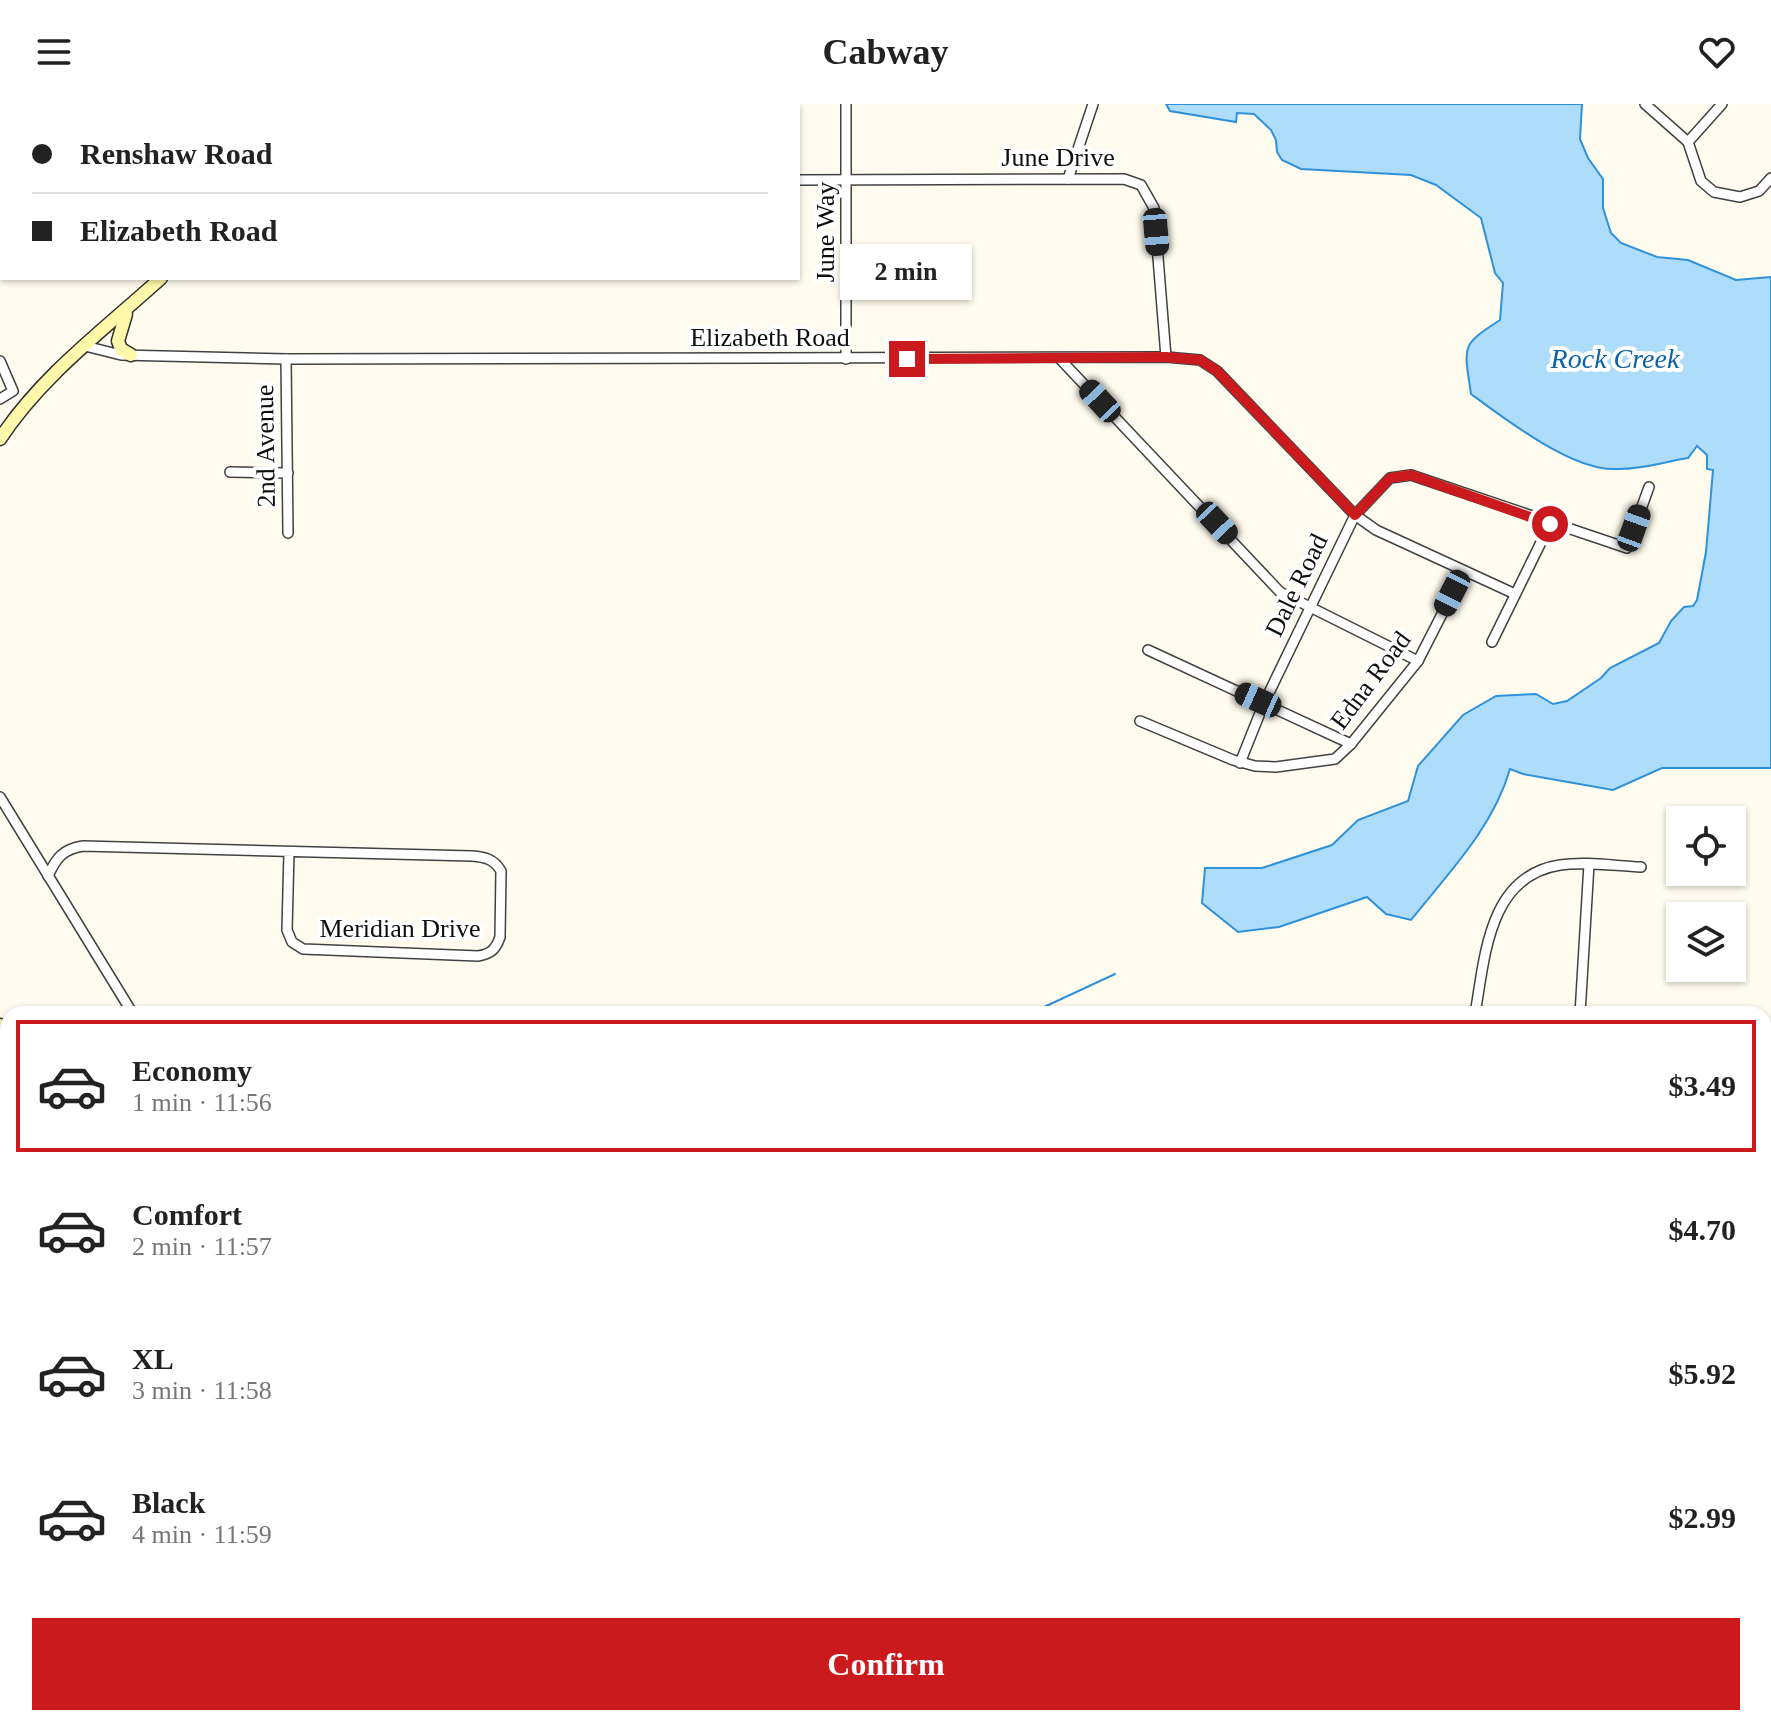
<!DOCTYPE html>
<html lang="en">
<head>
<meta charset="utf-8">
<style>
	body { margin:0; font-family:Georgia,serif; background:#f2f2f2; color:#222; height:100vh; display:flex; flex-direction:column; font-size:30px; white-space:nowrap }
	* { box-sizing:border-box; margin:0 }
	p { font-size:26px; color:#767676 }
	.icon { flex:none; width:44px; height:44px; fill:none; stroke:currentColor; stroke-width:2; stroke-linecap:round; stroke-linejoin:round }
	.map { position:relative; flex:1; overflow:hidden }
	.sheet { position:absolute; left:0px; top:902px; width:1772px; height:720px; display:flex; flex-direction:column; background:#fff; border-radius:24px 24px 0 0; box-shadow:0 2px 6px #0004 }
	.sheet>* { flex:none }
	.guide { position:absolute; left:0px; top:0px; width:800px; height:176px; box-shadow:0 2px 6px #0004; display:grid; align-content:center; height:176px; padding:0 32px; background:#fff }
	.fabs { position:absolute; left:1666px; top:702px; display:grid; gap:16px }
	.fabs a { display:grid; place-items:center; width:80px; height:80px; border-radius:0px; background:#fff; box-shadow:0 2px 6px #0004; font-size:40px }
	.end { position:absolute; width:36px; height:36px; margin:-18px; border:10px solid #ca1a1e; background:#fff; box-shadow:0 0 0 4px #fff }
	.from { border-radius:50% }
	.bubble { position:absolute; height:56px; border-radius:0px; background:#fff; box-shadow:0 2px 6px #0004; font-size:26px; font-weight:600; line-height:56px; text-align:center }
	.car { position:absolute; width:24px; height:48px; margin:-24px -12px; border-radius:10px; box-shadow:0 0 6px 2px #0007; background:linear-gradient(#222 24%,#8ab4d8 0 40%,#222 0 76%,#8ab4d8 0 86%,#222 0) }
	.guide b { display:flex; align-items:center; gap:28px; height:76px; font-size:30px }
	.guide b+b { border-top:2px solid #e0e0e0 }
	.guide i { width:20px; height:20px; background:#222 }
	ul { padding:14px 0 0; list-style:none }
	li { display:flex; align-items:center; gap:24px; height:132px; margin:0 16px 12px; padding:0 16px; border:4px solid transparent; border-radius:0px }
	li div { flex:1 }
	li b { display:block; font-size:30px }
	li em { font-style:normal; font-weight:600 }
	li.current { border-color:#ca1a1e }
	li>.icon { width:72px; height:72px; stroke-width:1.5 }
	.primary-button { display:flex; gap:16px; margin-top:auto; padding:16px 32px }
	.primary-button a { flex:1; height:92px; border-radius:0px; background:#ca1a1e; color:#fff; font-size:32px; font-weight:600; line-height:92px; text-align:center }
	header { display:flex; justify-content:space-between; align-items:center; height:104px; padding:0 32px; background:#fff; font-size:36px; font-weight:600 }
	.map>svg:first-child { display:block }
	.green { fill:#d0edb4 }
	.water { fill:#aeddfb; stroke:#2f91d9; stroke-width:2 }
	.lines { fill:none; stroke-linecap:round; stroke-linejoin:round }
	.stream { stroke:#2f91d9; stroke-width:2 }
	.street-casing { stroke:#414141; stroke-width:12 }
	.secondary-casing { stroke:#303030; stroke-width:15 }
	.street { stroke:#fff; stroke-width:9 }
	.secondary { stroke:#fff8aa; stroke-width:12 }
	.route { stroke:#ca1a1e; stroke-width:10 }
	.labels { text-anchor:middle; stroke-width:8; stroke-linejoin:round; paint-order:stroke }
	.street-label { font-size:26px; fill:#0e0e0e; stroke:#fff }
	.water-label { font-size:28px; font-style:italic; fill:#0c61ab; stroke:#fff }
</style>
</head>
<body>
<header><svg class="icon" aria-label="menu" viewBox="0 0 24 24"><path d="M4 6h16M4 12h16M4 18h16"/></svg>Cabway<svg class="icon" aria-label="heart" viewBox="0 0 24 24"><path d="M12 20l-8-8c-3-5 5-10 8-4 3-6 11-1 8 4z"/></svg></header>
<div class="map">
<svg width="1771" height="1622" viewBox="0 0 1771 1622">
	<rect width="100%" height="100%" fill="#fffcef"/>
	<polygon class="green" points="542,1614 1411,1614 1428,1622 542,1622"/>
	<g class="water">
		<path d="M 1166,0 L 1582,0 L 1580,35 L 1588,54 L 1603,75 L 1603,104 L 1611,129 L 1621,139 L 1657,153 L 1688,156 L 1736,176 L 1771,173 L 1771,664 L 1662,664 L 1613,686 L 1523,670 L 1510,665 C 1493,724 1449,768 1411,816 L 1386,810 L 1367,793 L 1279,823 L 1238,828 L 1202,799 L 1205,764 L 1262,764 L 1332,741 L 1358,716 L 1408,697 L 1418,662 L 1463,611 L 1496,592 L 1536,590 L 1553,600 L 1567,597 L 1601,574 L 1610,564 L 1659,539 L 1671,517 L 1684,503 L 1693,502 L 1697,496 L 1706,448 L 1713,366 L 1707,365 L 1707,351 L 1697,342 L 1688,354 C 1664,358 1638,366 1613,365 C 1570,365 1505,315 1471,290 C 1464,241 1460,242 1500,216 L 1503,179 L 1495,169 L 1481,114 L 1436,81 L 1411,71 L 1301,65 L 1282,56 L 1277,48 L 1276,36 L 1271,26 L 1254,10 L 1237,9 L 1236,18 L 1170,7 Z"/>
		<polygon points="641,1614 770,1614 745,1622 628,1622"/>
	</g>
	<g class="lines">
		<polyline class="stream" points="1029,910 1115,870"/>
		<g class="street-casing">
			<g id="street">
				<polyline points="293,0 295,2"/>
				<polyline points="846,0 846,255"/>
				<polyline points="1645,0 1688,38 1701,77 1714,88 1740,93 1759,87 1771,74"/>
				<polyline points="1688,38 1722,0"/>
				<polyline points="1068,75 1093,0"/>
				<polyline points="798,76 1124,75 1141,81 1154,104 1166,253"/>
				<polyline points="85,242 121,251 286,255 1166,253 1200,256 1217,267 1355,411 1376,426 1515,490"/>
				<polyline points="286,255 288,429"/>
				<polyline points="1060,255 1280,488 1418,557"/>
				<polyline points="0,257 13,287 0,295"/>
				<polyline points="230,368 288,369"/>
				<polyline points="1492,538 1550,420"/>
				<polyline points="1148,546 1351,640"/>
				<polyline points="1140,617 1233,656 1255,662 1276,663 1335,655 1351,640 1418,557 1464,467"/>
				<polyline points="1240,659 1264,599 1355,411 1390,374 1411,371 1627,444 1649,383"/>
				<polyline points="0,693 133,910"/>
				<path d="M 48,772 C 56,754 63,745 83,742 L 472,752 C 485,753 494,755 501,767 L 500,833 C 496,845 491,850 478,852 L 303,845 L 292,838 L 287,826 L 289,748"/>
				<path d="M 1475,910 C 1485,853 1488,772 1560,761 C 1586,757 1615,762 1641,763"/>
				<polyline points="1580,910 1589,760"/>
				<polyline points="1764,968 1771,950"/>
				<polyline points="1764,1137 1771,1140"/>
				<polyline points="0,1166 8,1161"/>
				<polyline points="1764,1198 1771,1181"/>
				<polyline points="1764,1347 1771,1350"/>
				<polyline points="0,1475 8,1478"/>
			</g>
		</g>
		<g class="secondary-casing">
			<g id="secondary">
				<polyline points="345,2 347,0"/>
				<polyline points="126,210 118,237 121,245 131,251"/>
				<path d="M 0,335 C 41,272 106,224 161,174"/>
				<polyline points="0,921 8,940"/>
				<polyline points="292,1614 295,1622"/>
			</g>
		</g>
		<use href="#street" class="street"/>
		<use href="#secondary" class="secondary"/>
	</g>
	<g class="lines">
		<polyline class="route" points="907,255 1166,253 1200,256 1217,267 1355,411 1390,374 1411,371 1550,420"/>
	</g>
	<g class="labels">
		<g class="street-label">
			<text x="1058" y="62">June Drive</text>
			<text transform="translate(825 128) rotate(-90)" y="9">June Way</text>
			<text x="770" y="242">Elizabeth Road</text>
			<text transform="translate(265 342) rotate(-91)" y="9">2nd Avenue</text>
			<text transform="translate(1296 481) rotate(-64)" y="9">Dale Road</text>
			<text transform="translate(1370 576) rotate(-53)" y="9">Edna Road</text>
			<text x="400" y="833">Meridian Drive</text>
		</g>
		<g class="water-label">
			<text x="1615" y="264">Rock Creek</text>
		</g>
	</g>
</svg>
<div class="fabs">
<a><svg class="icon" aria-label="locate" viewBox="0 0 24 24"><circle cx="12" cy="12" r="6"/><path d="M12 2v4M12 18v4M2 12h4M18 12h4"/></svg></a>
<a><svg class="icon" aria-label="layers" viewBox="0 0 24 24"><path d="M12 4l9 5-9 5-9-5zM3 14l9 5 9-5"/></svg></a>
</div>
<i class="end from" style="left:1550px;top:420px"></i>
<i class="end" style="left:907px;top:255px"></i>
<div class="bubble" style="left:840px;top:140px;width:132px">2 min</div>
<i class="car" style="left:1156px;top:128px;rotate:175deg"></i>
<i class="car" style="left:1100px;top:297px;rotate:317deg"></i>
<i class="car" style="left:1217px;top:419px;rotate:137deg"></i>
<i class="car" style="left:1634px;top:424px;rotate:20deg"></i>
<i class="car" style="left:1452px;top:489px;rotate:207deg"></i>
<i class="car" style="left:1258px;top:596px;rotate:294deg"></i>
<div class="guide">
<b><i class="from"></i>Renshaw Road</b>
<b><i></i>Elizabeth Road</b>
</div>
<section class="sheet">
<ul>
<li class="current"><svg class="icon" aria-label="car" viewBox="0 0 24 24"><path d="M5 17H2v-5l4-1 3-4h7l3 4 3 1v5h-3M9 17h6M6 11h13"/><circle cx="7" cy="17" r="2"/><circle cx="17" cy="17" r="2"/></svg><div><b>Economy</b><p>1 min · 11:56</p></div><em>$3.49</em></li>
<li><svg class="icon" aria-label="car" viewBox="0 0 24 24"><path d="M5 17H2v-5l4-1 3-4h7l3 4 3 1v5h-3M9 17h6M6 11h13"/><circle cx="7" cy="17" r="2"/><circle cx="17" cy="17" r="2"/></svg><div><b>Comfort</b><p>2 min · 11:57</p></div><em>$4.70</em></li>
<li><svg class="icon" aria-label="car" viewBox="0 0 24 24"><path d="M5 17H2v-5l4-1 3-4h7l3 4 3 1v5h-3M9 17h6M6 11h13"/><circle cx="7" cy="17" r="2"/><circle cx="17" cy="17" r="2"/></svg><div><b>XL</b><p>3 min · 11:58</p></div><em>$5.92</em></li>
<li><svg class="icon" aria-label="car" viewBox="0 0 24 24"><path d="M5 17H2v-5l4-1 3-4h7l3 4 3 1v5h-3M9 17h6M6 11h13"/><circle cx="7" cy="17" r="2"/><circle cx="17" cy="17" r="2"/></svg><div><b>Black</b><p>4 min · 11:59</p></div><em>$2.99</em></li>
</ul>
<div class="primary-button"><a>Confirm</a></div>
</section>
</div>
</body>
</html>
